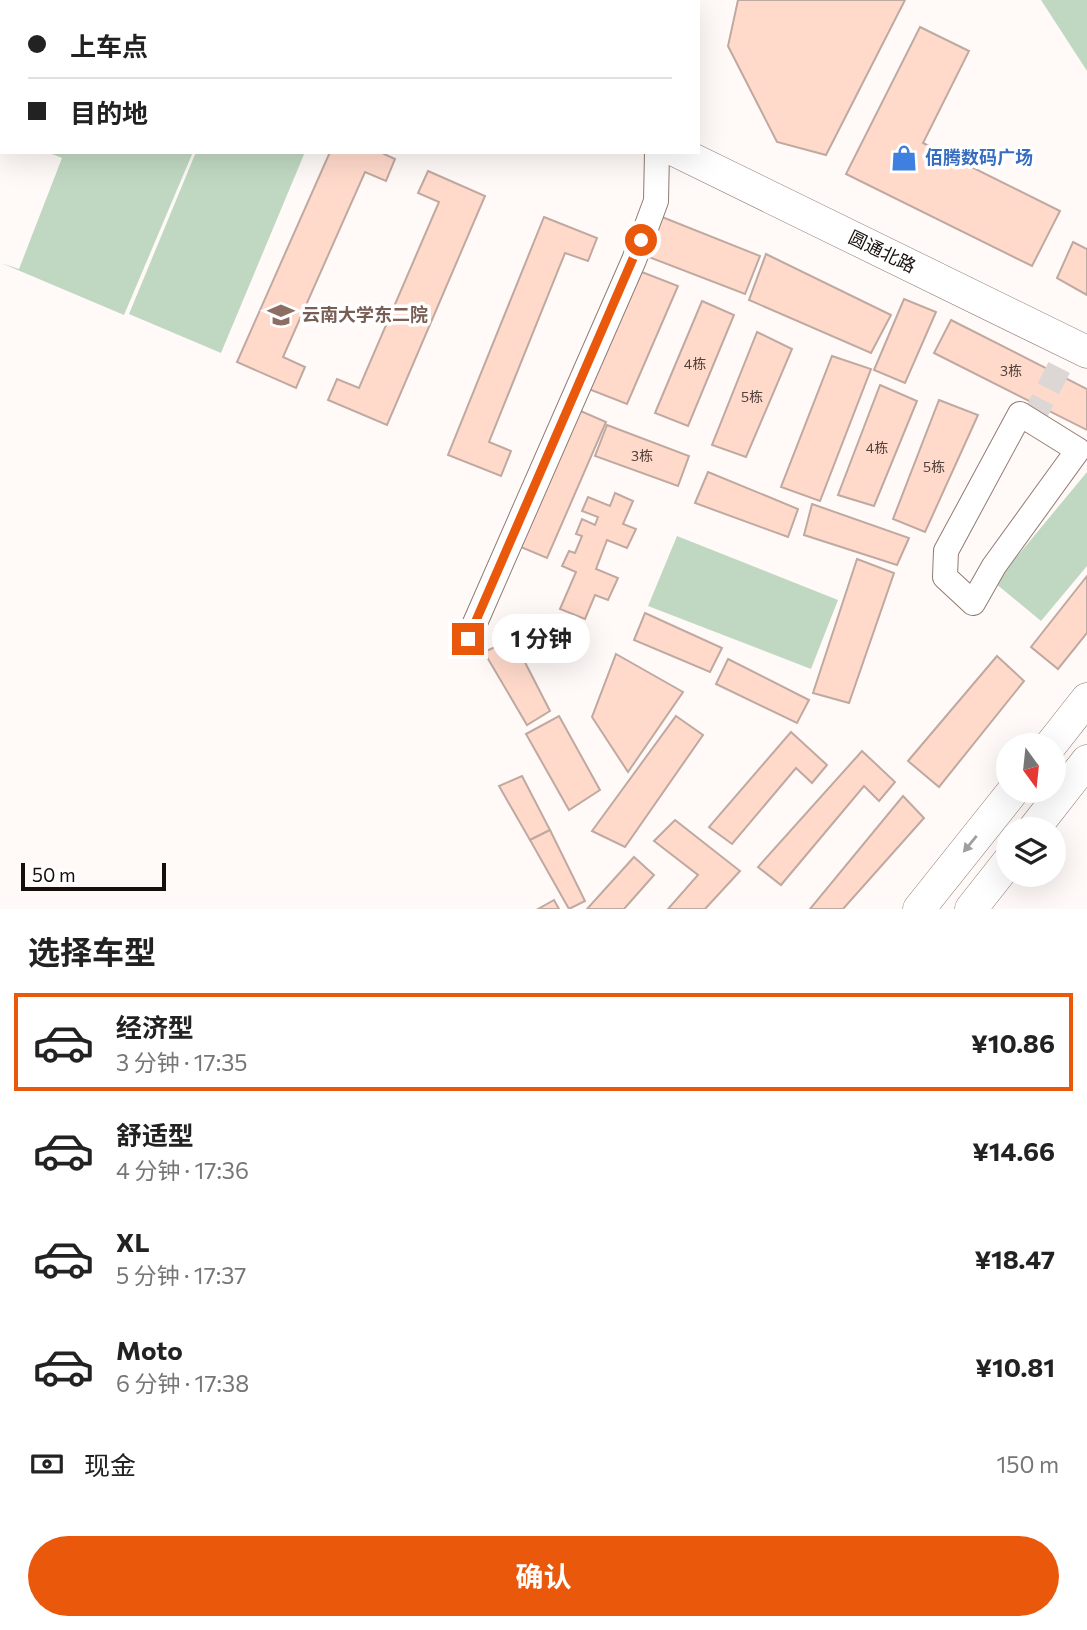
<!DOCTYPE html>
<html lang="zh">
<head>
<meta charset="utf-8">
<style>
	body { margin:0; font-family:Commissioner,"Noto Sans SC",sans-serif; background:#f6f6f6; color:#222; height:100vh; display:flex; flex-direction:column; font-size:26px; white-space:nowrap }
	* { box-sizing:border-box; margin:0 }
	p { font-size:23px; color:#767676 }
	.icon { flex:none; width:38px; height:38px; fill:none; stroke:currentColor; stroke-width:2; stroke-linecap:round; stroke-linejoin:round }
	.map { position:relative; height:909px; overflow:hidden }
	.sheet { display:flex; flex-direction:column; background:#fff; flex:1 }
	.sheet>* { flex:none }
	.top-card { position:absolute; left:0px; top:0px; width:700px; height:154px; box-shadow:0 7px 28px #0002; display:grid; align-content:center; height:154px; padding:0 28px; background:#fff }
	.needle { width:46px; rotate:165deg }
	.controls { position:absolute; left:996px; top:733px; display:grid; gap:14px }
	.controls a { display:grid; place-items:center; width:70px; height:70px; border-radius:50%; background:#fff; box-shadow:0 7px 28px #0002; font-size:35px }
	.scale { position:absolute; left:21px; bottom:18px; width:145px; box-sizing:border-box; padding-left:7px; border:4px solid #150e0b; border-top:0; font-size:19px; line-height:24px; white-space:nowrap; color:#150e0b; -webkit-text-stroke:5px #fff; paint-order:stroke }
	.end { position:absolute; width:32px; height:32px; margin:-16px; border:9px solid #ea580c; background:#fff; box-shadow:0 0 0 4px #fff }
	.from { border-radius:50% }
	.bubble { position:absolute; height:49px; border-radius:24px; background:#fff; box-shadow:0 7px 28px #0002; font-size:23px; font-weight:700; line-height:49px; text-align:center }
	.top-card b { display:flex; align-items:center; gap:24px; height:66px; font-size:26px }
	.top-card b+b { border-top:2px solid #e0e0e0 }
	.top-card i { width:18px; height:18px; background:#222 }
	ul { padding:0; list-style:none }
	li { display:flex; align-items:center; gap:21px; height:98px; margin:0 14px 10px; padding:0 14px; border:4px solid transparent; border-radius:0px }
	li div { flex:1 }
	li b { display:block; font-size:26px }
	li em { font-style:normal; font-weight:700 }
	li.on { border-color:#ea580c }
	li>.icon { width:63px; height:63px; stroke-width:1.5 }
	h2 { padding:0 28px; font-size:32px; line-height:84px }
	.pay { display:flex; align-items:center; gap:18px; height:77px; padding:0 28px; font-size:26px }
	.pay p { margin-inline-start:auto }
	.cta { display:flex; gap:14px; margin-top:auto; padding:14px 28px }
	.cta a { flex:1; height:80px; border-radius:42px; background:#ea580c; color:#fff; font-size:28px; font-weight:700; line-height:80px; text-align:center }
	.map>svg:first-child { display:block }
	.green { fill:#c0d8c2 }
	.building { fill:#ffdacb; stroke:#bfa9a0; stroke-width:2 }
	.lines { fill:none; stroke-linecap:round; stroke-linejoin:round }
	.minor-tunnel { stroke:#dcd7d4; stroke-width:24; stroke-dasharray:24 12; stroke-linecap:butt }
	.minor-casing { stroke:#907b72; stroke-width:26 }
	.major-casing { stroke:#907b72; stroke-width:33 }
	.minor { stroke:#fff; stroke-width:24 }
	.major { stroke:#fff; stroke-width:32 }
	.oneway { fill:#a19f9d }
	.route { stroke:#ea580c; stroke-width:9 }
	.labels { text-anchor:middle; stroke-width:7; stroke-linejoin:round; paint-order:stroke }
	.number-label { font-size:14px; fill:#50413b }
	.shop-label { font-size:18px; font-weight:bold; fill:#366cbe; stroke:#fff; text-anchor:start }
	.street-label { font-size:18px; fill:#150e0b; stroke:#fff }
	.education-label { font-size:18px; font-weight:bold; fill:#785e54; stroke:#fff; text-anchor:start }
</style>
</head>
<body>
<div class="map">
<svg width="1087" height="909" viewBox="0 0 1087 909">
	<rect width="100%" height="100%" fill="#fffaf8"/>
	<g class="green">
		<polygon points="211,0 630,0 630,2"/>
		<polygon points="1041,0 1087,0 1087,71"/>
		<polygon points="47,152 193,152 124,315 1,263 19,269 62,158"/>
		<polygon points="196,152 305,152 221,353 129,314"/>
		<polygon points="1087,472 1087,566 1041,621 995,583"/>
		<polygon points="677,536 838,600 811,669 648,606"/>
	</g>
	<g class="building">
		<polygon points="738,0 905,0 826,155 777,142 728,46"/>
		<polygon points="920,27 969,51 923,143 1060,211 1032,266 846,174"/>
		<polygon points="330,152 380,152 395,159 386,181 365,172 283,357 305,367 296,388 237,362"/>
		<polygon points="428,171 485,196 387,425 328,400 337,379 359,388 439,202 418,193"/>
		<polygon points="642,209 760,256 745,294 628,249"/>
		<polygon points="544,217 597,238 588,261 565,253 489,442 511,451 501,476 448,455"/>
		<polygon points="1073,242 1087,249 1087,295 1057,278"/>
		<polygon points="766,254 891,315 871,353 749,300"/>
		<polygon points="634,269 678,286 627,404 586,388"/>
		<polygon points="904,299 936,312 905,383 874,370"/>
		<polygon points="702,301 734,315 688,426 655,413"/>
		<polygon points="951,320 1087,389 1087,430 934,353"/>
		<polygon points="757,332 792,349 746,457 712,445"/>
		<polygon points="832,356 871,369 820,501 781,487"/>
		<polygon points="880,385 917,401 874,506 838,495"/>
		<polygon points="939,400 978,415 925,532 893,519"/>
		<polygon points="576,409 606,422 547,558 516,545"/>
		<polygon points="607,425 689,456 678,486 595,456"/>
		<polygon points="708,472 798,509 788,537 695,503"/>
		<polygon points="615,493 633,501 623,524 636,529 627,548 607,540 596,569 618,578 608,600 595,595 585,619 560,609 576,572 562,566 569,551 575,553 582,536 576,534 582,519 595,525 598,517 582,511 588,497 610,506"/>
		<polygon points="812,504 909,538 897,565 804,535"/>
		<polygon points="857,559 894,573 849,703 813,693"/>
		<polygon points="1087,576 1087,633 1058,669 1031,647"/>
		<polygon points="645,613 722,648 710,672 634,640"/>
		<polygon points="513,639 550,711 527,725 484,652"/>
		<polygon points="616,654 683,692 628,772 592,717"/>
		<polygon points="997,656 1024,681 939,787 908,761"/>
		<polygon points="728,659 809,700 797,723 716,684"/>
		<polygon points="559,716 600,790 569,810 526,734"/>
		<polygon points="676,716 703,735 625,847 592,831"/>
		<polygon points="791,732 827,765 812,783 796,768 732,844 709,827"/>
		<polygon points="862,751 895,782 879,801 864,786 781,885 758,867"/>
		<polygon points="522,776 550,830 530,840 499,786"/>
		<polygon points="903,796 924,818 843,909 810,909"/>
		<polygon points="675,820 740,871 705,909 668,909 698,875 654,841"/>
		<polygon points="550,830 585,901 569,909 530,840"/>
		<polygon points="634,857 654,875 624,909 587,909"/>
		<polygon points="554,900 559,909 538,909"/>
	</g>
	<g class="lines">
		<polyline class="minor-tunnel" points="1032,421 1064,358"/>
		<g class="minor-casing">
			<g id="minor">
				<polyline points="468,2 469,0"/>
				<polyline points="684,2 685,0"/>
				<polygon points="1020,414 1078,450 994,566 973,603 945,577 946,551"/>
				<polyline points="468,639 634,260 656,201 657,152"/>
			</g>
		</g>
		<g class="major-casing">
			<g id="major">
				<polyline points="115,0 122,2"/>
				<polyline points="678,152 1087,352"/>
				<polyline points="1050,746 1087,699"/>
				<polyline points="1033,830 1087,761"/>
				<polyline points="919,909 1013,791"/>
				<polyline points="971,909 1008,862"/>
			</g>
		</g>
		<use href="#minor" class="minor"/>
		<use href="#major" class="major"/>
	</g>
	<defs><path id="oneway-solid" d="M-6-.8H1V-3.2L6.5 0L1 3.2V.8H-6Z" transform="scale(1.75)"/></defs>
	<use class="oneway" href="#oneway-solid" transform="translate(970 844) rotate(129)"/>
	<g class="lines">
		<polyline class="route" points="468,639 641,240"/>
	</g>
	<defs>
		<g id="shop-bare" transform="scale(2.1)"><path d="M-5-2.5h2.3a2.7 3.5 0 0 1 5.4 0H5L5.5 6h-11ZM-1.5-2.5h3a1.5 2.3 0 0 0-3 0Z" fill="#3f7fe0" stroke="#fff" stroke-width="2.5" paint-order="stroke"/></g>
		<g id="university-bare" transform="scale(2.1)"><path d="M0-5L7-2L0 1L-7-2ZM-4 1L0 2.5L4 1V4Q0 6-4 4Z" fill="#8d6e63" stroke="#fff" stroke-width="2.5" paint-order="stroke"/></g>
	</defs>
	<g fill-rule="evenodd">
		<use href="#shop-bare" x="904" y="158"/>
		<use href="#university-bare" x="281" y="315"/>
	</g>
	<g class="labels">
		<g class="number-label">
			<text x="695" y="369">4栋</text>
			<text x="1011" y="376">3栋</text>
			<text x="752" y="402">5栋</text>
			<text x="877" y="453">4栋</text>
			<text x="642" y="461">3栋</text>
			<text x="934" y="472">5栋</text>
		</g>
		<g class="shop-label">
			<text x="925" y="164">佰腾数码广场</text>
		</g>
		<g class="street-label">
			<text transform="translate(882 252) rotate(26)" y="6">圆通北路</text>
		</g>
		<g class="education-label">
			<text x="302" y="321">云南大学东二院</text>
		</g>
	</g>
</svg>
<div class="controls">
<a><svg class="needle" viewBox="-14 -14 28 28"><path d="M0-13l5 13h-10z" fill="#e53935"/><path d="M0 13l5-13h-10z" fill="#767676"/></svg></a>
<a><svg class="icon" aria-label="layers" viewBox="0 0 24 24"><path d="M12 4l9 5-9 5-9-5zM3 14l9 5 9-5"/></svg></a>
</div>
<div class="scale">50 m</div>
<i class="end from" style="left:641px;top:240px"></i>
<i class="end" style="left:468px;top:639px"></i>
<div class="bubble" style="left:492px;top:614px;width:98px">1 分钟</div>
<div class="top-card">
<b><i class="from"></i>上车点</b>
<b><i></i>目的地</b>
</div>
</div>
<section class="sheet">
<h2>选择车型</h2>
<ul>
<li class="on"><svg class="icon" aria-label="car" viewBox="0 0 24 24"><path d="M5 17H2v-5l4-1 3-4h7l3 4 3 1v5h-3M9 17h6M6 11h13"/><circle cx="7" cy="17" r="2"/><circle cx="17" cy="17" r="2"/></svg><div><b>经济型</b><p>3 分钟 · 17:35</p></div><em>¥10.86</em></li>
<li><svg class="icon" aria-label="car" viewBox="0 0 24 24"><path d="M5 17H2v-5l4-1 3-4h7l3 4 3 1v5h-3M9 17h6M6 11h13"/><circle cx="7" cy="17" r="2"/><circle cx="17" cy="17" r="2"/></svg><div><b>舒适型</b><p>4 分钟 · 17:36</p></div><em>¥14.66</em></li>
<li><svg class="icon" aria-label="car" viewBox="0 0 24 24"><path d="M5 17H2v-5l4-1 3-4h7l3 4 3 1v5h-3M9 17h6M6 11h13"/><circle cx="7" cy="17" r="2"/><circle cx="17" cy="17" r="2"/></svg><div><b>XL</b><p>5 分钟 · 17:37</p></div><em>¥18.47</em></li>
<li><svg class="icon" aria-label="car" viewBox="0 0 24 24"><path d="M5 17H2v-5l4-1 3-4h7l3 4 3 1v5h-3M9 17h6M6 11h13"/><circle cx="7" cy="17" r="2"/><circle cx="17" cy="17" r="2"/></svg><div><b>Moto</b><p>6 分钟 · 17:38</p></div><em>¥10.81</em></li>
</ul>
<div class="pay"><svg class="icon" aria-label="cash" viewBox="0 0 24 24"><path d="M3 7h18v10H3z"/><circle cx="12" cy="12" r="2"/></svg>现金<p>150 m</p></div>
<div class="cta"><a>确认</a></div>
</section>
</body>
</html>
